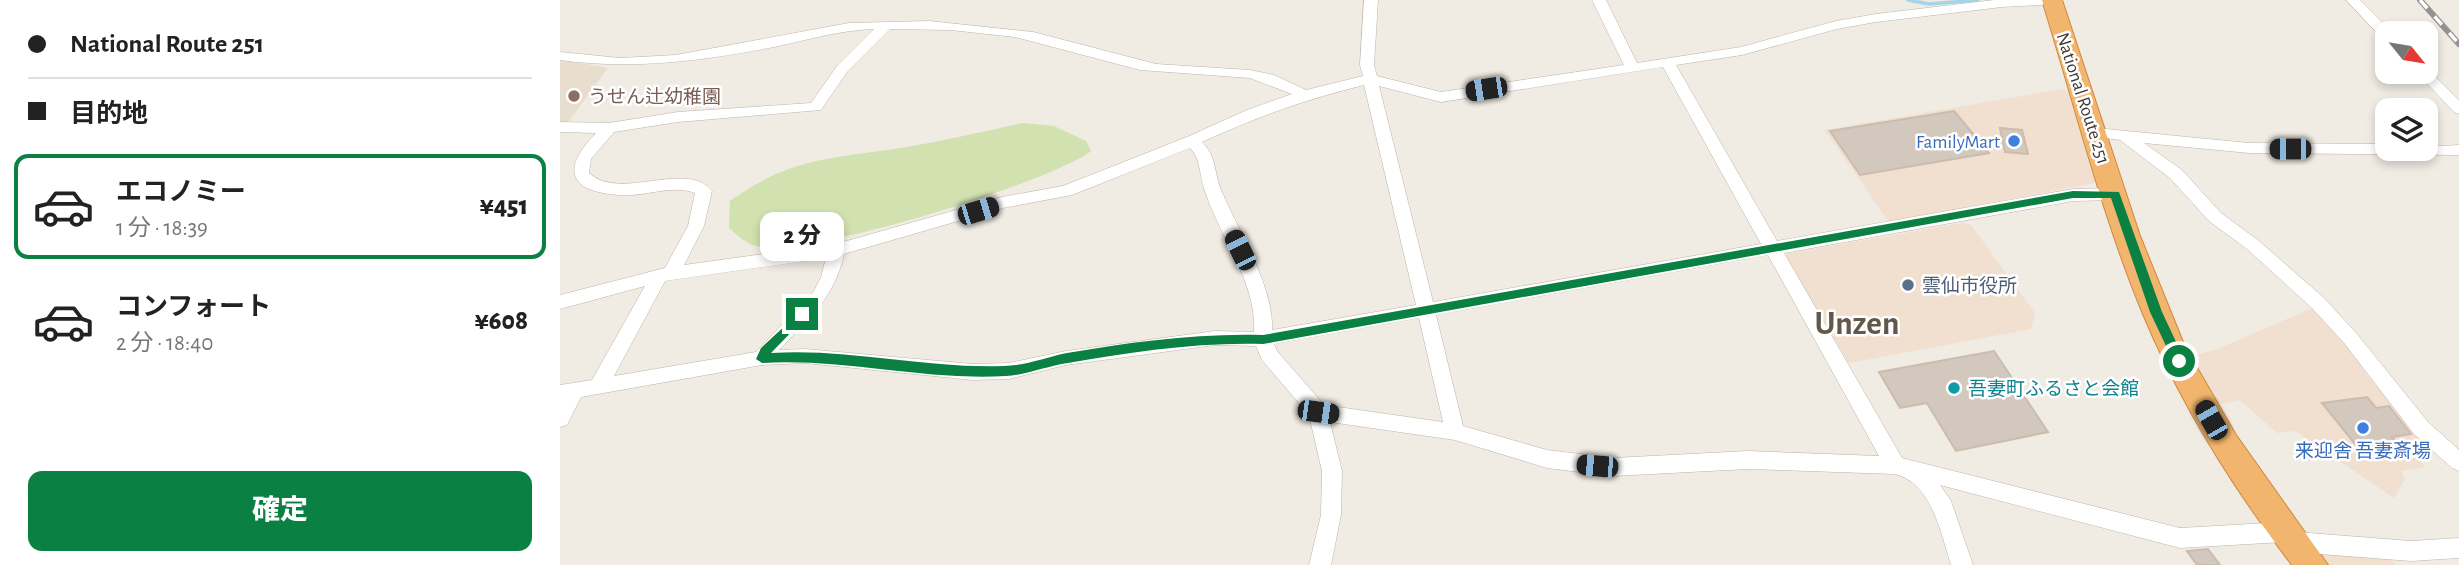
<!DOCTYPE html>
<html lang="ja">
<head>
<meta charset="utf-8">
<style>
	body { margin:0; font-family:"Alegreya Sans","Noto Sans JP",sans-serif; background:#f2f2f2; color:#222; height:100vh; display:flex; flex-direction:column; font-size:26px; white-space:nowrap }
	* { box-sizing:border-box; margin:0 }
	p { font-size:23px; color:#767676 }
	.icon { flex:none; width:38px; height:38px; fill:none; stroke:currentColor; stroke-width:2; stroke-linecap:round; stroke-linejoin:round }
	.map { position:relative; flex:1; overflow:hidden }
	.side { display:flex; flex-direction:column; background:#fff; width:560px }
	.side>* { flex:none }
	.guide { display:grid; align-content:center; height:154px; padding:0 28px; background:#fff }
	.needle { width:46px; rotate:120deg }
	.buttons { position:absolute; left:1815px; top:21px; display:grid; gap:14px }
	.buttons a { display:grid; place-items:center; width:63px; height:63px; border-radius:14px; background:#fff; box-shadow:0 4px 10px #0003; font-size:35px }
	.end { position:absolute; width:32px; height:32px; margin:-16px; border:9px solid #0b8043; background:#fff; box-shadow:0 0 0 4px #fff }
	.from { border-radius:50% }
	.bubble { position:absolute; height:49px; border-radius:14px; background:#fff; box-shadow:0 4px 10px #0003; font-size:23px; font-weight:800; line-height:49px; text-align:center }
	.car { position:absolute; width:21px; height:42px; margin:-21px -10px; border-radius:9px; box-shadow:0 0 5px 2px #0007; background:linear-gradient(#222 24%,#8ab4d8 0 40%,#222 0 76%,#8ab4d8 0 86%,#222 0) }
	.guide b { display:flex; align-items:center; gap:24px; height:66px; font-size:26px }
	.guide b+b { border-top:2px solid #e0e0e0 }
	.guide i { width:18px; height:18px; background:#222 }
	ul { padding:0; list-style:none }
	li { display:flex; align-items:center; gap:21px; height:105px; margin:0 14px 10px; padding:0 14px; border:4px solid transparent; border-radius:14px }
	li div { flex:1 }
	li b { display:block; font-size:26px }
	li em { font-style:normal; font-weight:800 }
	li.current { border-color:#0b8043 }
	li>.icon { width:63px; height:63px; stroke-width:1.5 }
	.button { display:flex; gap:14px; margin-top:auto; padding:14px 28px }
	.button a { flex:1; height:80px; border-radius:14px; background:#0b8043; color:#fff; font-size:28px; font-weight:800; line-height:80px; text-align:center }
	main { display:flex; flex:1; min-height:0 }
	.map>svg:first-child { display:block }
	.commercial { fill:#f1dfcf }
	.education { fill:#e8dece }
	.green { fill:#d1e1af }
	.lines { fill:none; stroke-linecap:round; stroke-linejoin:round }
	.stream { stroke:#a3d5e9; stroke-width:3.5 }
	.building { fill:#d3c8bd; stroke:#cbbcae; stroke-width:2 }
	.minor-casing { stroke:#bdb4aa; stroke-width:1 }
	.highway-casing { stroke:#cf883e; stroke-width:2 }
	.minor { fill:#fff; fill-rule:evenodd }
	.highway { fill:#f1b56d; fill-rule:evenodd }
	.rail-casing { stroke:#939393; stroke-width:6 }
	.rail { stroke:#fff; stroke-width:3.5; stroke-dasharray:11; stroke-linecap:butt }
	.route { fill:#0b8043 }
	.education-dot { fill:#8d6e63; stroke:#fff; stroke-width:2.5 }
	.shop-dot { fill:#3f7fe0; stroke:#fff; stroke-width:2.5 }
	.service-dot { fill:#5c6f8a; stroke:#fff; stroke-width:2.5 }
	.culture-dot { fill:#0f9aa8; stroke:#fff; stroke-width:2.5 }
	.labels { text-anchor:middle; stroke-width:5; stroke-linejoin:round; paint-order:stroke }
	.education-label { font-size:19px; fill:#785e54; stroke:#fff; text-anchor:start }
	.street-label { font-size:19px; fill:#413a34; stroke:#fff }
	.shop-label { font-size:19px; fill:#366cbe; stroke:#fff; text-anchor:end }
	.service-label { font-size:19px; fill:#4e5e75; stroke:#fff; text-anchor:start }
	.culture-label { font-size:19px; fill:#0d838f; stroke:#fff; text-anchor:start }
	.town-label { font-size:33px; font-weight:bold; fill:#63574c; stroke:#fff }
</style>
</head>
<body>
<main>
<section class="side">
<div class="guide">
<b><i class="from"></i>National Route 251</b>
<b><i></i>目的地</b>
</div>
<ul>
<li class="current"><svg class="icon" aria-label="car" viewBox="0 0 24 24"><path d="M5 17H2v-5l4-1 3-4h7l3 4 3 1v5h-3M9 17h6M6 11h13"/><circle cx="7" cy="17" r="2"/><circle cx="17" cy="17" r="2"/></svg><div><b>エコノミー</b><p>1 分 · 18:39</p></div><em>¥451</em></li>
<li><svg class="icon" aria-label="car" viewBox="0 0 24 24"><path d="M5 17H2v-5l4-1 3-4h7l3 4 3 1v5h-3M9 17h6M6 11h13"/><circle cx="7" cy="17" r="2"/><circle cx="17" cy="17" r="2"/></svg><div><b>コンフォート</b><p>2 分 · 18:40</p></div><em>¥608</em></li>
</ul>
<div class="button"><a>確定</a></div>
</section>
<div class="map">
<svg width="1899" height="565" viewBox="0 0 1899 565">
	<rect width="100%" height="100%" fill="#f0ebe3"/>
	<g class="commercial">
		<polygon points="1503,89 1509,92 1537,179 1534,183 1329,222 1265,130"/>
		<polygon points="1402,223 1411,225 1475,313 1471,329 1289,363 1225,257 1226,254"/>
		<polygon points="1755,307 1783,338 1807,375 1869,443 1848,447 1865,467 1841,471 1845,479 1834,498 1736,431 1717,433 1680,400 1653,405 1627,357 1655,350"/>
		<polygon points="1756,553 1830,555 1835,565 1766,565"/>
	</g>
	<polygon class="education" points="0,59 48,68 6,125 0,124"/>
	<path class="green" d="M 462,123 L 494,126 L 526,141 L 531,151 C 491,182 233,264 190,244 C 182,240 175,233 169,228 L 170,201 C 231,157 271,159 341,148 C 382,141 422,132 462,123 Z"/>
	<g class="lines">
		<polyline class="stream" points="1348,0 1369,4 1418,0"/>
	</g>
	<g class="building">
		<polygon points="1394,111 1429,153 1300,175 1270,131"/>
		<polygon points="1440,128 1462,130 1468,154 1445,152"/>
		<polygon points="1434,351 1488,432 1396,451 1367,403 1340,408 1319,372"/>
		<polygon points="1807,397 1816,408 1829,406 1851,434 1832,437 1837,443 1799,449 1762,403"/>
		<polygon points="1648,549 1660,565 1637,565 1627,551"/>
	</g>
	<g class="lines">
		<g class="minor-casing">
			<g id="minor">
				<path d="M 804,0 L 818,0 L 814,65 L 817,76 L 881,92 L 1064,65 L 1032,0 L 1046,0 L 1077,63 L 1181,47 L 1276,21 L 1316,14 L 1434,0 L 1503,0 L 1496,4 L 1442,7 L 1316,22 L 1277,29 L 1182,55 L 1116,65 L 1217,241 L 1513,189 L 1555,188 L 1563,194 L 1555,200 L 1513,201 L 1224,253 L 1342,458 L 1620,528 L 1726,522 L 1734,525 L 1736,532 L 1851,541 L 1899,538 L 1899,558 L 1851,561 L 1734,552 L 1726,549 L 1723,542 L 1620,548 L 1380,485 L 1391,501 L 1413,565 L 1391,565 C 1381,534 1372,483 1335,474 L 1188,469 L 1053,476 L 987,468 L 895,440 L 770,422 L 782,471 L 781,515 L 771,565 L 749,565 L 761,515 L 762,471 L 749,415 L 702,360 L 696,346 L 655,345 L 506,365 L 449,379 L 413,380 L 245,363 L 202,365 L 21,397 L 7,425 L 0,427 L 0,385 L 32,380 L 85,286 L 0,309 L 0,295 L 105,268 L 128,226 L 135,193 C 112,184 85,197 60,195 C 8,192 1,169 36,133 L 0,132 L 0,122 L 49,123 L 118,112 L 251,103 L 277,66 L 314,29 C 280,30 247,40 214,47 C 141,61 73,70 0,60 L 0,52 L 60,58 L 116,55 L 289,23 L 369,21 L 473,32 L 596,64 L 690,70 L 714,75 L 746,90 L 803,76 L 800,65 ZM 330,29 L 391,30 L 455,37 L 580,70 L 690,78 L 732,94 L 687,110 L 627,137 L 503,186 L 442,197 L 276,244 L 124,265 L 144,226 L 152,191 C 128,159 60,202 29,173 L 31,159 L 54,132 L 118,122 L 261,110 L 287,72 ZM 1103,67 L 1201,244 L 873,302 L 819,86 L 881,102 ZM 804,85 L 856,305 L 712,330 C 714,287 679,232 662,192 C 654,175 657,156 642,142 C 696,117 747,99 804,85 ZM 630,148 C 641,159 639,173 644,188 C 658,235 697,281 694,332 L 655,331 L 506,351 L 449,363 L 413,364 L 245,349 L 219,350 C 249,318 274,299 284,254 L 443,208 L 512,195 ZM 1208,255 L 1319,456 L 1188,451 L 1053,458 L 987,450 L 903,426 L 876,315 ZM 266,258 L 261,277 L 254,291 L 196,352 L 54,376 L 105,281 ZM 859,318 L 883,422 L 764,405 L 717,351 L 714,344 Z"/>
				<polygon points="1786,0 1800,0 1833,33 1827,33 1827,39 1822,38"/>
				<polygon points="1866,68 1899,100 1899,114 1894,112 1856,72 1866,72"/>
				<polygon points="1536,128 1689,143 1827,144 1827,149 1899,145 1899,155 1689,153 1584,143 1622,170 1661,213 1699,241 1764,298 1797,334 1868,422 1899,450 1899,471 1892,468 1854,434 1785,344 1752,308 1687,249 1649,221 1610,178 1560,140 1531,136 1528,133"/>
			</g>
		</g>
		<g class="highway-casing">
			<path id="highway" d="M 1482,0 L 1502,0 L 1580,236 L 1625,347 L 1676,435 L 1768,565 L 1732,565 C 1673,488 1621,405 1583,314 C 1541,213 1515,105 1482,0 Z"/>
		</g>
		<use href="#minor" class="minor"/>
		<use href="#highway" class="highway"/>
		<g class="rail-casing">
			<polyline id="rail" points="1860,0 1899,44"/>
		</g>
		<use href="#rail" class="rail"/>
	</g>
	<path class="route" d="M 1513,191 L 1559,192 L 1602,312 L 1625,361 L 1624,365 L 1615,365 L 1590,312 L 1551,198 L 1513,198 L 703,344 C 638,342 572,352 508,363 C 487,366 466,375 446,376 C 364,381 284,358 202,363 L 196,359 L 201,348 L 242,310 L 248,314 L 246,317 L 211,353 C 289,348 366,369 444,366 C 465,366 486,357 507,353 C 571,342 638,333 703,335 Z"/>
	<circle class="education-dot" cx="14" cy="96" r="7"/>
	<g class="shop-dot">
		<circle cx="1454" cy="141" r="7"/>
		<circle cx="1803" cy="428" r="7"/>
	</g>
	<circle class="service-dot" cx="1348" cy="285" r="7"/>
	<circle class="culture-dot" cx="1394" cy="388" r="7"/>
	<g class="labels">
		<g class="education-label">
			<text x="28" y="103">うせん辻幼稚園</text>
		</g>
		<g class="street-label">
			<text transform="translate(1524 98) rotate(72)" y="7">National Route 251</text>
		</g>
		<g class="shop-label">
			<text x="1440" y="148">FamilyMart</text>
			<text x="1803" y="457" text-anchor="middle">来迎舎 吾妻斎場</text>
		</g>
		<g class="service-label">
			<text x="1362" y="292">雲仙市役所</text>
		</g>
		<g class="culture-label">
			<text x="1408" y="395">吾妻町ふるさと会館</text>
		</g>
		<g class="town-label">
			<text x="1297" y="334">Unzen</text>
		</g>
	</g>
</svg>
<div class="buttons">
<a><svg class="needle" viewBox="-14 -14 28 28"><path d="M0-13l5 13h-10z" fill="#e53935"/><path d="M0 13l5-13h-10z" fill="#767676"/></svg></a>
<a><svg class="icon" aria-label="layers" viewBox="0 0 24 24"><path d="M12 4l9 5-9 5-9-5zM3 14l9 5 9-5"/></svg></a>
</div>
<i class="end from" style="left:1619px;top:361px"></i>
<i class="end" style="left:242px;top:314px"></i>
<div class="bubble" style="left:200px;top:212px;width:84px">2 分</div>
<i class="car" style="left:926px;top:89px;rotate:261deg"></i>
<i class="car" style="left:1730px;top:149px;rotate:270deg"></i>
<i class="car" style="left:418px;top:211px;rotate:73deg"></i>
<i class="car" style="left:680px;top:250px;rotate:334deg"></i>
<i class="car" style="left:758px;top:412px;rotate:98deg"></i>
<i class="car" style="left:1651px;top:420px;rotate:330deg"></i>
<i class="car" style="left:1037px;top:466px;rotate:275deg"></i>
</div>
</main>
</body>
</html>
